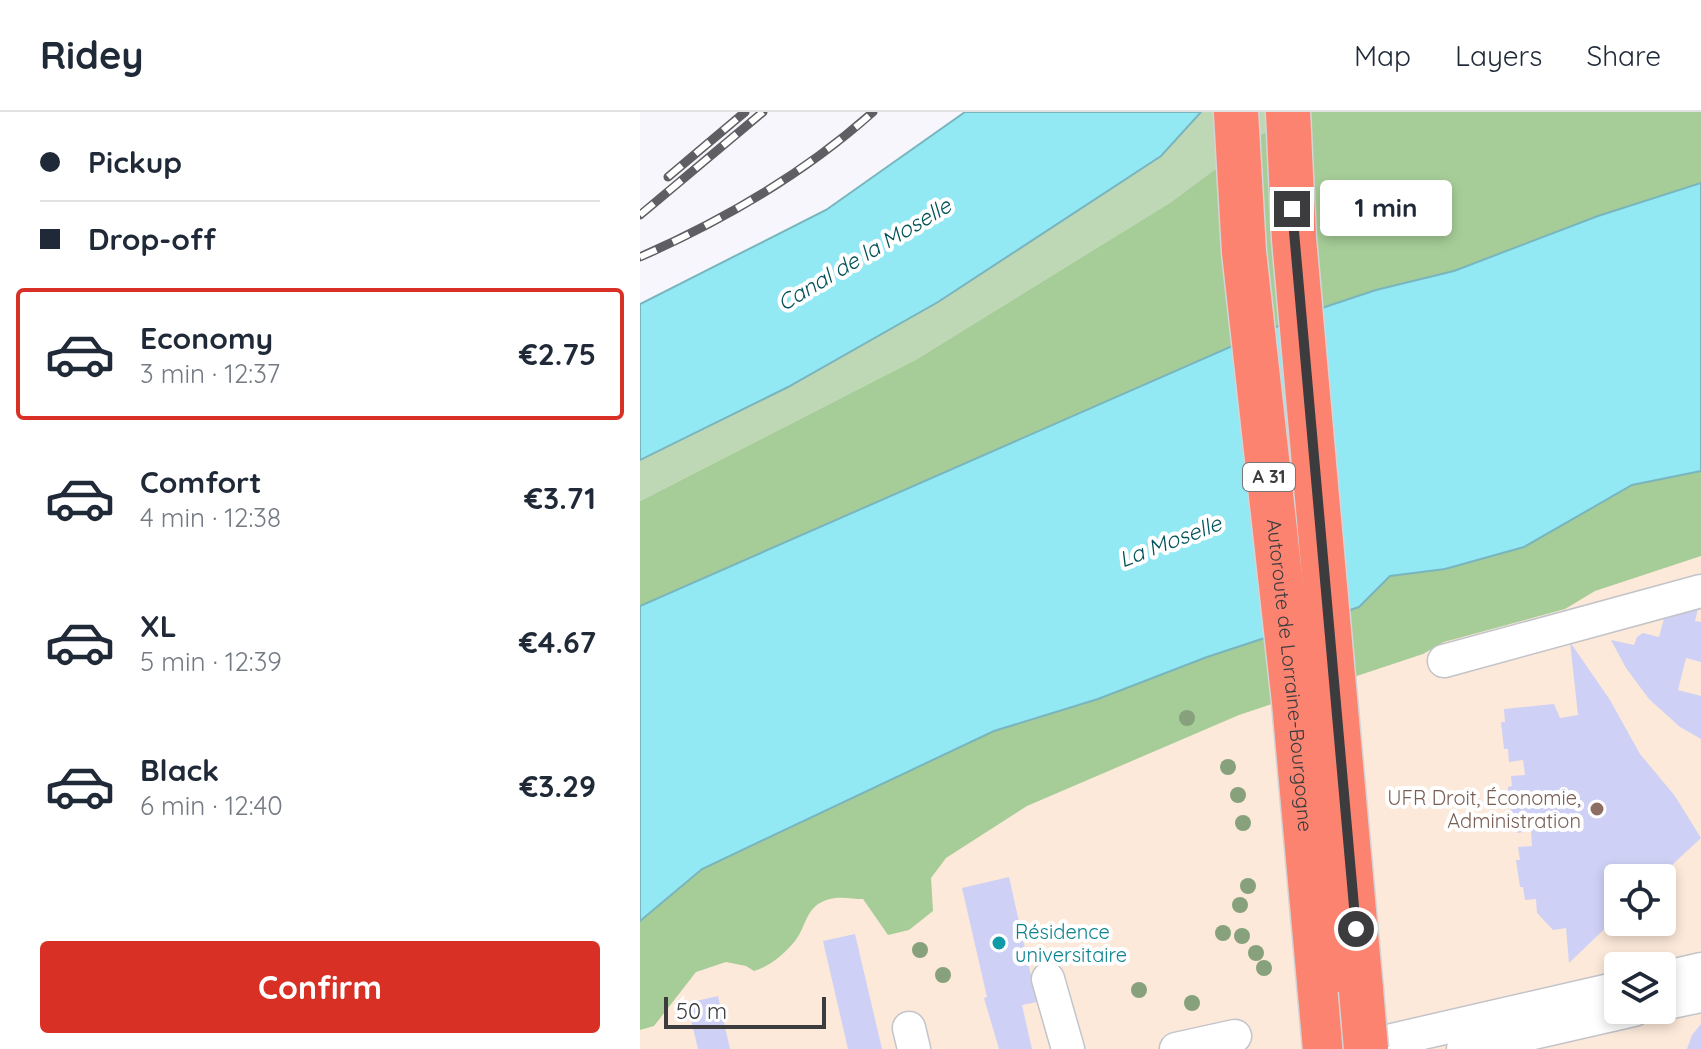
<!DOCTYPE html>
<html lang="en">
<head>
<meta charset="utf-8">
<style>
	body { margin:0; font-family:Quicksand,sans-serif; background:#f6f6f7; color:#1f2937; height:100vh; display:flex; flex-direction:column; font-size:30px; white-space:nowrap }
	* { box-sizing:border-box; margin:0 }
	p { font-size:26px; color:#747a83 }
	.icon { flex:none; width:44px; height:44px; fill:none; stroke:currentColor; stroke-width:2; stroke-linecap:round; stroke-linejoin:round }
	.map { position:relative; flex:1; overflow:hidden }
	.drawer { display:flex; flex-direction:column; background:#fff; width:640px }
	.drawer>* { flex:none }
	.top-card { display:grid; align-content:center; height:176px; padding:0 40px; background:#fff }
	.tools { position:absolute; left:964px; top:752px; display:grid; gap:16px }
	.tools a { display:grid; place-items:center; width:72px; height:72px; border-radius:8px; background:#fff; box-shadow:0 4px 12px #0003; font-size:40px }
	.scale { position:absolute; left:24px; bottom:20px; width:162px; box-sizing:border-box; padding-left:8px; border:4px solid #3c3c3f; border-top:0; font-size:22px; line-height:28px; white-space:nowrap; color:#3c3c3f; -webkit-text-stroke:6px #fff; paint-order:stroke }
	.end { position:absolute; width:36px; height:36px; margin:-18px; border:10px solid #3c3c3f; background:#fff; box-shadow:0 0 0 4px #fff }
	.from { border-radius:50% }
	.bubble { position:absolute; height:56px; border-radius:8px; background:#fff; box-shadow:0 4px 12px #0003; font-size:26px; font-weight:700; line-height:56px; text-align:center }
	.top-card b { display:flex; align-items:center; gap:28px; height:76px; font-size:30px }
	.top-card b+b { border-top:2px solid #e0e1e3 }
	.top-card i { width:20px; height:20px; background:#1f2937 }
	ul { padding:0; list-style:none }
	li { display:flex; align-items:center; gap:24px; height:132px; margin:0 16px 12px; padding:0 24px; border:4px solid transparent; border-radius:8px }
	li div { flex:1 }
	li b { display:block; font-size:30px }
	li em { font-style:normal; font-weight:700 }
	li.current { border-color:#d93025 }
	li>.icon { width:72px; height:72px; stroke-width:1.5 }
	.action { display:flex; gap:16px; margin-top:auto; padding:16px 40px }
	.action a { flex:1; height:92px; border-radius:8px; background:#d93025; color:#fff; font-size:32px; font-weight:700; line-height:92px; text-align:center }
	header { display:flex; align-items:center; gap:48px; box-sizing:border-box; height:112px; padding:0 40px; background:#fff; border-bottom:2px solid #e0e1e3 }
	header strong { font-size:38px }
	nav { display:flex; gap:44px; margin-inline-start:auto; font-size:28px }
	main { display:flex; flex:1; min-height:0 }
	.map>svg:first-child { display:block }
	.commercial { fill:#fce9d9; fill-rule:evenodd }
	.green { fill:#bed7b5 }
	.forest { fill:#a6cd97 }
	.water { fill:#92e9f4; stroke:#78b5be; stroke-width:2 }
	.building { fill:#ced1f5 }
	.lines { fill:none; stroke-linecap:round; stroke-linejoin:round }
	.minor-casing { stroke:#c3c4ca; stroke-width:35 }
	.highway-casing { stroke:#d4d4d5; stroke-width:47 }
	.minor { stroke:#fff; stroke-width:32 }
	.highway { stroke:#fc8370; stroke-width:44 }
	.rail-casing { stroke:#5f5f63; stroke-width:9 }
	.rail { stroke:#fff; stroke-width:6; stroke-dasharray:18; stroke-linecap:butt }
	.highway-bridge-casing { stroke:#d4d4d5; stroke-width:47; stroke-linecap:butt }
	.highway-bridge { stroke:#fc8370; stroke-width:44 }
	.tree { fill:#86a17c }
	.route { stroke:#3c3c3f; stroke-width:10 }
	.education-dot { fill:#8d6e63; stroke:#fff; stroke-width:3 }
	.culture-dot { fill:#0f9aa8; stroke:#fff; stroke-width:3 }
	.labels { text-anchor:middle; stroke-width:8; stroke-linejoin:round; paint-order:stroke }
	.shield { fill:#fff; stroke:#767679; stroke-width:2 }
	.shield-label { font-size:18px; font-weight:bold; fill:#3c3c3f }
	.street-label { font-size:20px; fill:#3c3c3f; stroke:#fff }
	.education-label { font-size:20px; fill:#785e54; stroke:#fff; text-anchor:end }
	.culture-label { font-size:20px; fill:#0d838f; stroke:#fff; text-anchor:start }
	.water-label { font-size:22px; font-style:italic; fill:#00525a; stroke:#fff }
</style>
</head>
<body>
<header>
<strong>Ridey</strong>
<nav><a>Map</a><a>Layers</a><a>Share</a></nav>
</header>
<main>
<section class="drawer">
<div class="top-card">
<b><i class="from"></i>Pickup</b>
<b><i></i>Drop-off</b>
</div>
<ul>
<li class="current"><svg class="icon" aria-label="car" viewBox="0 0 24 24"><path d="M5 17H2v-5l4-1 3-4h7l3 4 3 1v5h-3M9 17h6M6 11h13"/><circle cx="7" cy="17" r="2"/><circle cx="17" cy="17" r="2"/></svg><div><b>Economy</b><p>3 min · 12:37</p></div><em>€2.75</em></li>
<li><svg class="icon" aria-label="car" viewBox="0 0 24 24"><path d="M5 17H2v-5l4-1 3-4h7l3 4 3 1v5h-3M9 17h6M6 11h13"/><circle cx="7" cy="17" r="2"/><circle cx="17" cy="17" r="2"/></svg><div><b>Comfort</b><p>4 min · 12:38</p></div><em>€3.71</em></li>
<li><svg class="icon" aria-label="car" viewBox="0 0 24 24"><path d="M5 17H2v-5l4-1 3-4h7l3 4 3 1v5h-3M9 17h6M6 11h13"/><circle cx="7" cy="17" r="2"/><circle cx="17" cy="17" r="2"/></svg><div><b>XL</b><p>5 min · 12:39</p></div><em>€4.67</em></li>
<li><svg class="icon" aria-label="car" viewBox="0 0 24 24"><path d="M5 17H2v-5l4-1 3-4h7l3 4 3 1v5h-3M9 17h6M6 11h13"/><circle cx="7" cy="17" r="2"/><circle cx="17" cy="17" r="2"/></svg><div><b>Black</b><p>6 min · 12:40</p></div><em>€3.29</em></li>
</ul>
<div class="action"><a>Confirm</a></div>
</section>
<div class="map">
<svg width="1061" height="937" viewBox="0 0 1061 937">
	<rect width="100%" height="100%" fill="#f6f6fc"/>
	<path class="commercial" d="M 1061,436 L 1061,937 L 0,937 L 0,860 L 435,649 ZM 978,766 L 1022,766 L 1022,810 L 978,810 ZM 978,854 L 1022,854 L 1022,898 L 978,898 Z"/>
	<polygon class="green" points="561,0 652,0 531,90 277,247 0,389 0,348 148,275 521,44"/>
	<g class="forest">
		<polygon points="652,0 1061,0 1061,71 958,104 814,159 736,178 670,200 0,494 0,389 277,247 531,90"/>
		<path d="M 1061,359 L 1061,444 L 955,479 L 925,497 L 804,530 L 783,542 L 599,603 L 387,694 L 306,746 L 291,766 L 293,799 L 269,818 L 248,823 L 223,787 C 213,787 200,784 190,787 C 165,793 167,814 155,829 C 144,842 131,854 114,859 L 106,854 L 86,850 L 56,860 L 14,914 L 0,918 L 0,809 L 62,757 L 354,619 L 458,587 L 567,545 L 719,495 L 750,464 L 805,457 L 884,435 L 992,373 Z"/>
	</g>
	<g class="water">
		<polygon points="325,0 561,0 521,44 298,190 148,275 0,348 0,192 186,98"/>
		<polygon points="1061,71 1061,359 992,373 884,435 805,457 750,464 719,495 567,545 458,587 354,619 62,757 0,809 0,494 670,200 736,178 814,159 958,104"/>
	</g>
	<g class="building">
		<polygon points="1059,493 1055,509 1061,510 1061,550 1046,546 1038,578 1061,584 1061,627 1040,615 1009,587 986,556 971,528 994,533 997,525 1003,521 1019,525 1025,503"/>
		<polygon points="930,530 970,588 1000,642 1035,684 1061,726 1018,766 978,766 978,804 929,851 926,816 913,818 897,801 896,787 885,788 883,775 880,775 876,748 880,748 878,735 892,734 891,719 877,721 876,711 872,711 868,675 872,674 871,664 885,663 883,648 869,650 868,637 864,637 861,610 865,610 864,597 914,592 920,606 938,603"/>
		<polygon points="369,765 397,890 382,893 392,937 359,937 344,886 347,885 322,776"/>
		<polygon points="215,822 242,937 208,937 183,829"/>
		<polygon points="78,884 90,937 58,937 47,891"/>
		<polygon points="1061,912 1061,937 1047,937 1052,923"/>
	</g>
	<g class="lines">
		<g class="minor-casing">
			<g id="minor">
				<polyline points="804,549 1061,479"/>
				<polyline points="1022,866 1061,857"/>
				<polyline points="408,867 428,937"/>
				<polyline points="1022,892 1061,884"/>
				<polyline points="269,916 274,937"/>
				<polyline points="536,937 595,924"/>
				<polyline points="713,937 978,876"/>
				<polyline points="823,937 994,898"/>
			</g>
		</g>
		<g class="highway-casing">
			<g id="highway">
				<path id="s1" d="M 596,0 L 604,140 L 654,590 L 685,937"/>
				<polyline points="648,0 654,127 721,878"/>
			</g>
		</g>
		<use href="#minor" class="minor"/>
		<use href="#highway" class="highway"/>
		<g class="rail-casing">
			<g id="rail">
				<polyline points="28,65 105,0"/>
				<polyline points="0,103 123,0"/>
				<path d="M 0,145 C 82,109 166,60 233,0"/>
			</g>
		</g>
		<use href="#rail" class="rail"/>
		<g class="highway-bridge-casing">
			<polyline id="highway-bridge" points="721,878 726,937"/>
		</g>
		<use href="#highway-bridge" class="highway-bridge"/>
	</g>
	<g class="tree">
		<circle cx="547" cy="606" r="8"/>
		<circle cx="588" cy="655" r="8"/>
		<circle cx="598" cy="683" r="8"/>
		<circle cx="603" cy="711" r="8"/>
		<circle cx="608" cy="774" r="8"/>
		<circle cx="600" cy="793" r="8"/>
		<circle cx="583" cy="821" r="8"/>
		<circle cx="602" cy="824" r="8"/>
		<circle cx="280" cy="838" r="8"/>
		<circle cx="616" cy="841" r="8"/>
		<circle cx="624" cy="856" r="8"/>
		<circle cx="303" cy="863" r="8"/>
		<circle cx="499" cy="878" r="8"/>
		<circle cx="552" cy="891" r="8"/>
	</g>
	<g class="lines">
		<polyline class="route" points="652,97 716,817"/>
	</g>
	<circle class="education-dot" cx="957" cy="697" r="8"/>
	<circle class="culture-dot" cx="359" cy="831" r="8"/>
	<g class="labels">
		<rect class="shield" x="603" y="351" width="52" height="28" rx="6"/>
		<g class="shield-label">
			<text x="629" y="371">A 31</text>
		</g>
		<g class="street-label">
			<text dy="7" stroke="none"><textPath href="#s1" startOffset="566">Autoroute de Lorraine-Bourgogne</textPath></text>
		</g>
		<g class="education-label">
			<text x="941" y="693">UFR Droit, Économie,<tspan x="941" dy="23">Administration</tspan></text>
		</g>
		<g class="culture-label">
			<text x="375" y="827">Résidence<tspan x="375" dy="23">universitaire</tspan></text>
		</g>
		<g class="water-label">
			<text transform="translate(224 142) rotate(-31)" y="8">Canal de la Moselle</text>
			<text transform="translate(530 429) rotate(-21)" y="8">La Moselle</text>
		</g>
	</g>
</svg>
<div class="tools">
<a><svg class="icon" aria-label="locate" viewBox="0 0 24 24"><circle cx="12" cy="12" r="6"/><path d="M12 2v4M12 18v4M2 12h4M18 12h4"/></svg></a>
<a><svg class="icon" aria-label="layers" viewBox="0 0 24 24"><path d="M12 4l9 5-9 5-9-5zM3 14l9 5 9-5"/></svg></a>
</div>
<div class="scale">50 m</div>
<i class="end from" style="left:716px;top:817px"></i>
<i class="end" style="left:652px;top:97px"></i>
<div class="bubble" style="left:680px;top:68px;width:132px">1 min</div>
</div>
</main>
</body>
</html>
